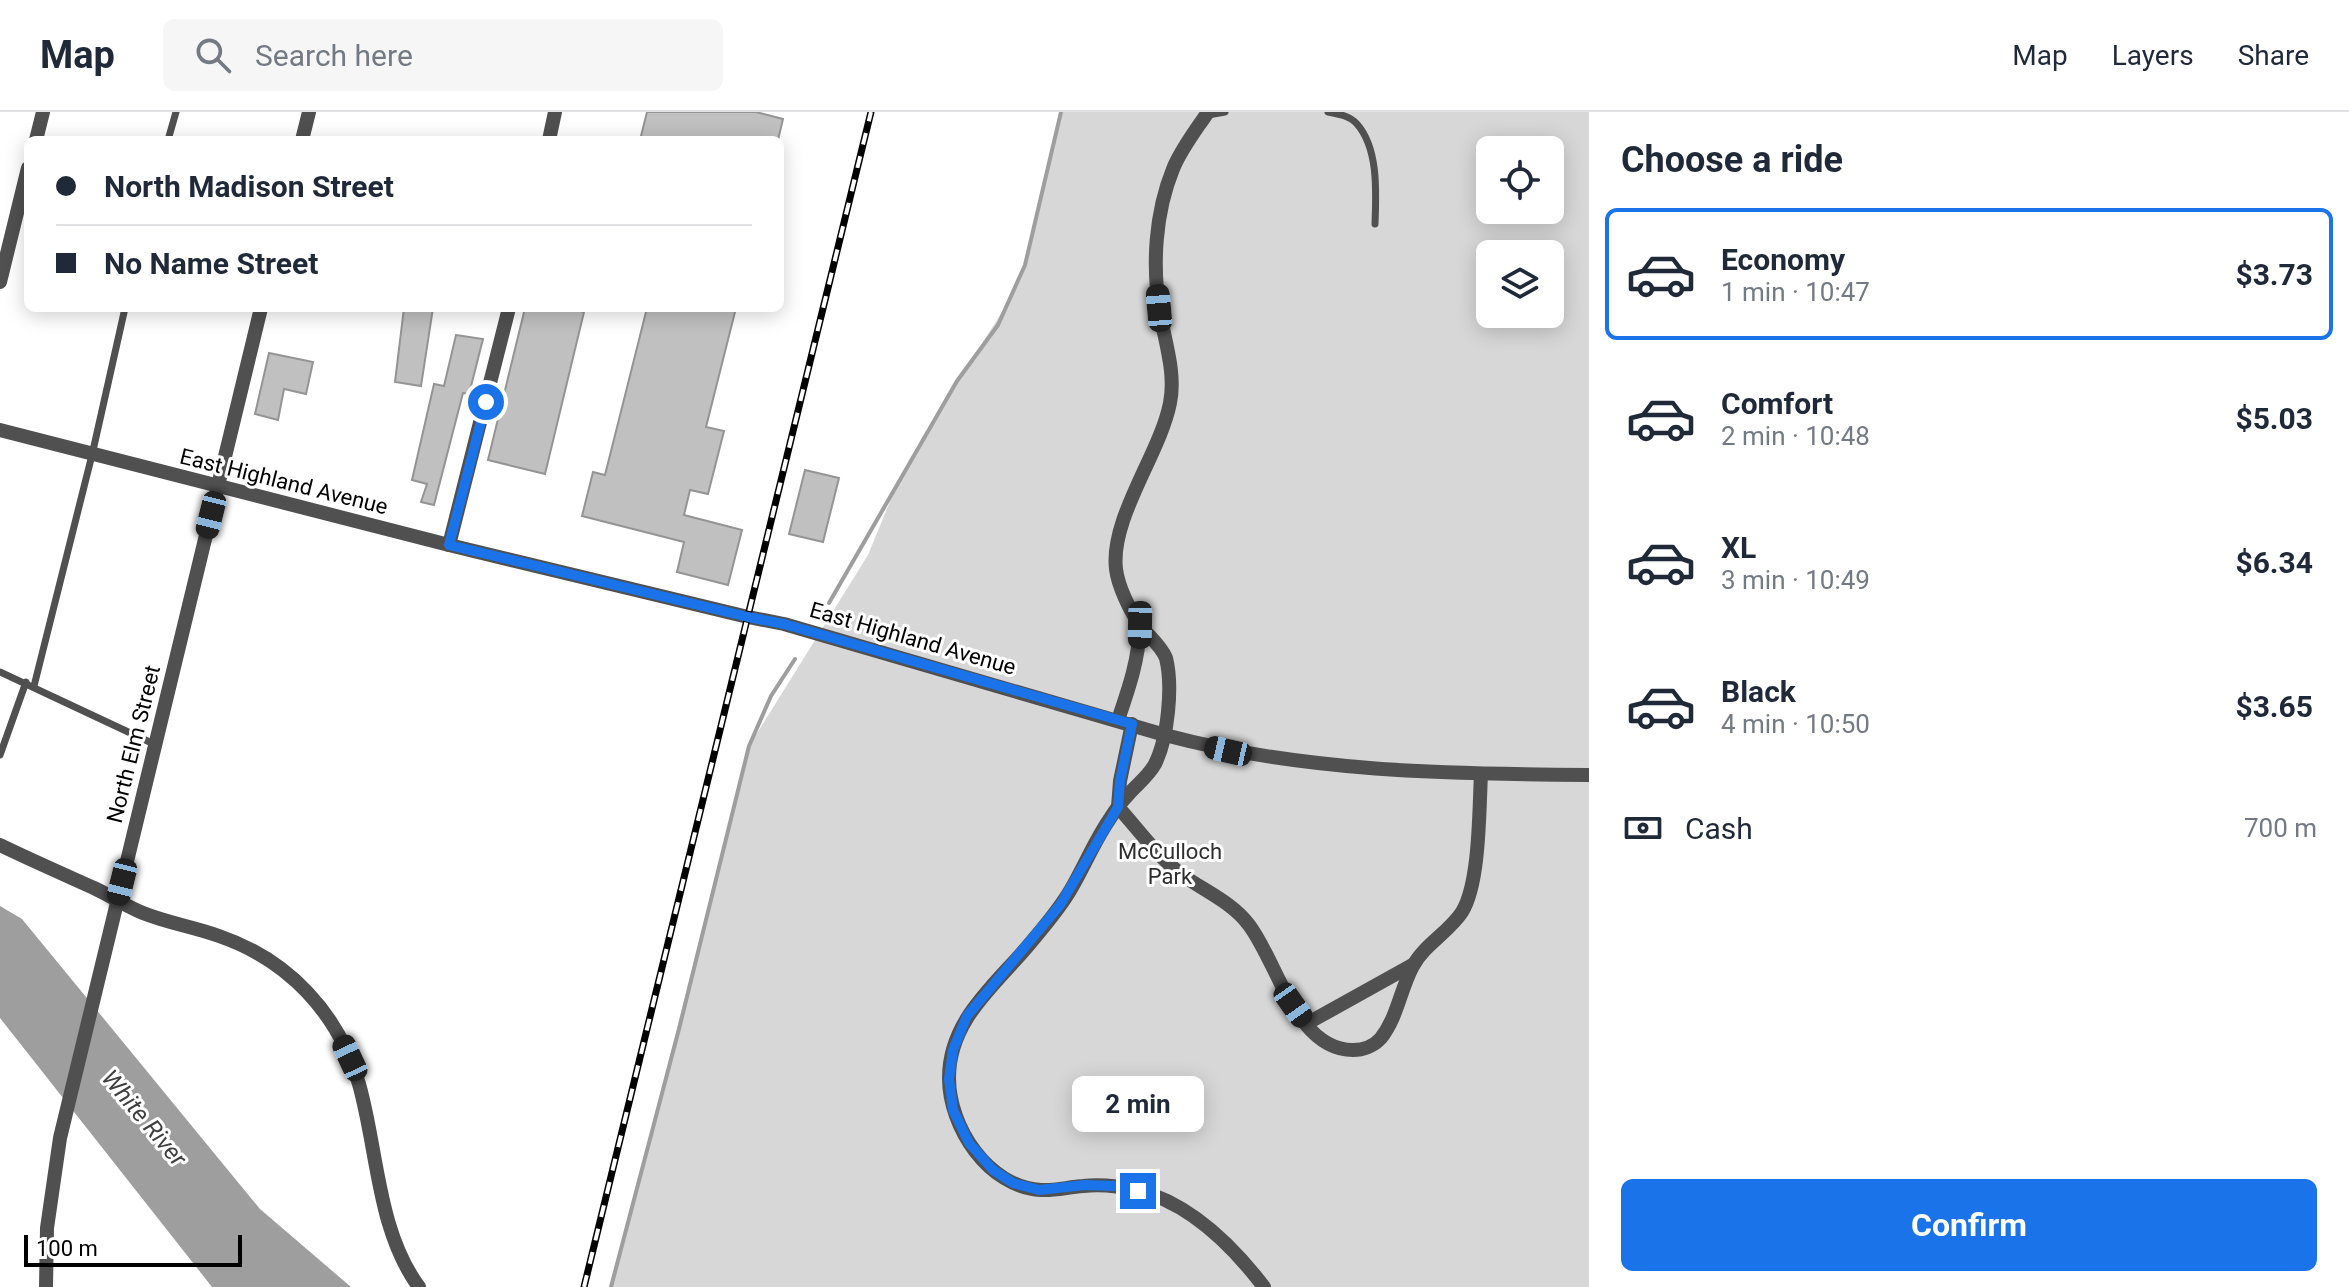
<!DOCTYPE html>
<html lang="en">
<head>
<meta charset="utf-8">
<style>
	body { margin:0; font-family:Roboto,sans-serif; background:#f6f6f7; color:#1f2937; height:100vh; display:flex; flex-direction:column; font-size:30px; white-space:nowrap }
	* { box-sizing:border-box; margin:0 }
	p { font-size:26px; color:#747a83 }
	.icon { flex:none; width:44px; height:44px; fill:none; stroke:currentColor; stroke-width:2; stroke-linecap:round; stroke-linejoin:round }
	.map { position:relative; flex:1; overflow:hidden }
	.panel { display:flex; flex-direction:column; background:#fff; width:760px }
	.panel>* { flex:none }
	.banner { position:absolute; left:24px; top:24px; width:760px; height:176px; border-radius:12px; box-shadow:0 4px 20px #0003; display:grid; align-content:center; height:176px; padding:0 32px; background:#fff }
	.controls { position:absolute; left:1476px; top:24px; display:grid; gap:16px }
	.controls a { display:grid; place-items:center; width:88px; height:88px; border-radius:12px; background:#fff; box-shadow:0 4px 20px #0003; font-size:40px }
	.scale { position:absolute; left:24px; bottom:20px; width:218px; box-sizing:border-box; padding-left:8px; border:4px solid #000; border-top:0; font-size:22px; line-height:28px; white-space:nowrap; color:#000; -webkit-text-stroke:6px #fff; paint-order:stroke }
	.end { position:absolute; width:36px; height:36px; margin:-18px; border:10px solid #1a73e8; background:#fff; box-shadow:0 0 0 4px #fff }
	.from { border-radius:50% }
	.bubble { position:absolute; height:56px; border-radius:12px; background:#fff; box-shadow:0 4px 20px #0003; font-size:26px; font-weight:700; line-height:56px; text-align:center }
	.car { position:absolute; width:24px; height:48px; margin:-24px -12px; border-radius:10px; box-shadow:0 0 6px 2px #0007; background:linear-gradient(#222 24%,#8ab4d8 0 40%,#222 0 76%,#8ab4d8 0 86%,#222 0) }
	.banner b { display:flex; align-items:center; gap:28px; height:76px; font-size:30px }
	.banner b+b { border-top:2px solid #e0e1e3 }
	.banner i { width:20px; height:20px; background:#1f2937 }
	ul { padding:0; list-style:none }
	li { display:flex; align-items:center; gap:24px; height:132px; margin:0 16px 12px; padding:0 16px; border:4px solid transparent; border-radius:12px }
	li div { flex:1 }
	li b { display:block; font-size:30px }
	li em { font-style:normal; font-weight:700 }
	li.active { border-color:#1a73e8 }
	li>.icon { width:72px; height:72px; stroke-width:1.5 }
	h2 { padding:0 32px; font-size:36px; line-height:96px }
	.pay { display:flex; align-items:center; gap:20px; height:88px; padding:0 32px; font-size:30px }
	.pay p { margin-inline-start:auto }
	.cta { display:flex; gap:16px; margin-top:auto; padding:16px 32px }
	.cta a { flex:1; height:92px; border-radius:12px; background:#1a73e8; color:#fff; font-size:32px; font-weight:700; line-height:92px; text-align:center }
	header { display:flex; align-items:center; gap:48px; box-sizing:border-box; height:112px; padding:0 40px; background:#fff; border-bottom:2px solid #e0e1e3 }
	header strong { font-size:38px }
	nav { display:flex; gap:44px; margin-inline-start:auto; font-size:28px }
	.search { width:560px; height:72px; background:#f6f6f7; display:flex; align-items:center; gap:20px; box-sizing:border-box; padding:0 28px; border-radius:12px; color:#747a83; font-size:30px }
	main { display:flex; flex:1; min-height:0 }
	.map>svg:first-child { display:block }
	.green { fill:#d7d7d7; fill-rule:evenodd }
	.water { fill:#9e9e9e }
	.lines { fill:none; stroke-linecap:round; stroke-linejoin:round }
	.stream { stroke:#9e9e9e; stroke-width:4 }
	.building { fill:#c0c0c0; stroke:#949494; stroke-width:2 }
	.service { stroke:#505050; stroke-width:7 }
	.minor { stroke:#505050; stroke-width:14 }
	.rail-casing { stroke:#000; stroke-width:7 }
	.rail { stroke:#fff; stroke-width:4; stroke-dasharray:12; stroke-linecap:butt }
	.route { stroke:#1a73e8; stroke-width:10 }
	.labels { text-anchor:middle; stroke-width:6; stroke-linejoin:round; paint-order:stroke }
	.street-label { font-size:22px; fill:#000; stroke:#fff }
	.park-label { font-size:22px; fill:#2e2e2e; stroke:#fff }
	.water-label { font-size:24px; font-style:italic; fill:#3f3f3f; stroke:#fff }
</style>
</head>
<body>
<header>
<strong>Map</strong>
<div class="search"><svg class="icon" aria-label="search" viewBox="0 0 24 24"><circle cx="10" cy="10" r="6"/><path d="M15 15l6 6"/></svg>Search here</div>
<nav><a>Map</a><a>Layers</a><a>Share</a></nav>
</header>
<main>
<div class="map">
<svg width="1589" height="1175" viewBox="0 0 1589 1175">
	<rect width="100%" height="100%" fill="#fff"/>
	<path class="green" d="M 1061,0 L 1589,0 L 1589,1175 L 611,1175 L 749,634 L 868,443 L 891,387 L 951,281 L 1007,192 L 1025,153 ZM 1490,38 L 1550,38 L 1550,98 L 1490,98 ZM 1490,142 L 1550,142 L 1550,202 L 1490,202 Z"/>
	<polygon class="water" points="0,794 22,807 260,1097 351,1175 212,1175 0,906"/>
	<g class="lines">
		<g class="stream">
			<polyline points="829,491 957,269 998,213 1025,153 1061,0"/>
			<polyline points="611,1175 679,917 749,634 771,584 795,547"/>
		</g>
	</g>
	<g class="building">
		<polygon points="647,0 756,0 783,7 778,28 640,28"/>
		<polygon points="404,196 433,196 421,274 395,270"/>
		<polygon points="525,196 569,196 584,200 545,362 488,348"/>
		<polygon points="647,196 736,196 706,315 724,319 708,382 690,378 684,403 742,418 728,473 677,460 684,430 582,404 593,360 605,363"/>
		<polygon points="456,223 483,227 469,282 463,281 434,393 421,390 427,372 412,368 434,272 444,274"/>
		<polygon points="269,241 313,250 306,282 284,277 278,308 255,302"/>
		<polygon points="805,358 839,366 823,430 789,422"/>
	</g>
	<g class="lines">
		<g class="service">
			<path d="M 1328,0 C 1339,2 1350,4 1357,12 C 1379,37 1376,82 1375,112"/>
			<polyline points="1208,3 1225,0"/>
			<polyline points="168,28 176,0"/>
			<polyline points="0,560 156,633"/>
			<polyline points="34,574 92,343 125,196"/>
			<polyline points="0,643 26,570"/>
		</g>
		<g class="minor">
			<path d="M 1208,0 C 1196,18 1181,37 1173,57 C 1155,101 1152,154 1160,201 C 1165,230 1176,261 1170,291 C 1160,342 1110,406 1116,457 C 1118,474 1130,499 1140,513 C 1148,524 1160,532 1166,546 C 1173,574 1168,626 1155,652 C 1148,665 1136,673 1127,684 C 1120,691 1114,700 1109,708 C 1094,730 1084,755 1071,777 C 1059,798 1042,817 1027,835 C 993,875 949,909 949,966 C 949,1015 988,1075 1041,1078 C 1055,1079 1068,1075 1083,1074 C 1100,1072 1119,1074 1137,1078 C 1190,1091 1232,1133 1264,1175"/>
			<polyline points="36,28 43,0"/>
			<polyline points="302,28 309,0"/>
			<polyline points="549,28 555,0"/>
			<polyline points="0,170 28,56"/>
			<path d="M 0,318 L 449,433 L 748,505 L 784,512 L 1165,623 C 1304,660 1446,662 1589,663"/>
			<polyline points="449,433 509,196"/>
			<path d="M 1118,608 C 1129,576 1139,547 1140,513"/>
			<path d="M 1132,612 L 1120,669 L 1118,695 C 1138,717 1157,744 1181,762 C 1204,779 1232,790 1249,813 C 1278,851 1296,938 1353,938 C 1363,938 1374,934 1381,926 C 1398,904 1400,878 1413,854 C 1424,833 1449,820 1462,800 C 1480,771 1479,698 1481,662"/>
			<path d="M 0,733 C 31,748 63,762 94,776 C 111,784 126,794 143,801 C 168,811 194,815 219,824 C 289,848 339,902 359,972 C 378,1039 377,1118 419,1175"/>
			<polyline points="1306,912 1414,852"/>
			<polyline points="46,1175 47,1116 60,1026 261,196"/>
		</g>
		<g class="rail-casing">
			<polyline id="rail" points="584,1175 871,0"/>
		</g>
		<use href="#rail" class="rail"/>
	</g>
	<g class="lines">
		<polyline class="route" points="486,290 449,433 748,505 784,512 1132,612 1120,669 1118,695 1060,793 967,904 953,938 949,967 953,998 969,1031 993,1058 1013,1071 1039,1078 1085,1073 1116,1074 1138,1079"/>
	</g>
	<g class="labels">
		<g class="street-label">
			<text transform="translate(284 369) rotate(14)" y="8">East Highland Avenue</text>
			<text transform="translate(913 526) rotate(16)" y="8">East Highland Avenue</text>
			<text transform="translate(133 632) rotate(-76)" y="8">North Elm Street</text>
		</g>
		<g class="park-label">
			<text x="1170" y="747">McCulloch<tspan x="1170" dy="25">Park</tspan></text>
		</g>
		<g class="water-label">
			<text transform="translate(144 1006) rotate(50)" y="8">White River</text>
		</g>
	</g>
</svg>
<div class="controls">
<a><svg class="icon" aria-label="locate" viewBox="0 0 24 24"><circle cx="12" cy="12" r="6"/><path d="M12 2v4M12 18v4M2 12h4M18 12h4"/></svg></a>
<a><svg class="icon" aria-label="layers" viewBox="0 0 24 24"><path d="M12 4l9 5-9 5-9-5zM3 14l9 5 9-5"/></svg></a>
</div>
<div class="scale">100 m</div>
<i class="end from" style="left:486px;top:290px"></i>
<i class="end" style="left:1138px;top:1079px"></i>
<div class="bubble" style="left:1072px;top:964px;width:132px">2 min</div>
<i class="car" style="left:1159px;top:196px;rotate:355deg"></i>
<i class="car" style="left:211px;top:403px;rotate:194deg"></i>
<i class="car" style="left:1140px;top:513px;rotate:181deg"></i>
<i class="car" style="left:1228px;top:639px;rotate:283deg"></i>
<i class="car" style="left:122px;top:770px;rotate:194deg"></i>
<i class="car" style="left:1293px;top:893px;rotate:145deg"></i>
<i class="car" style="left:350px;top:946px;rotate:335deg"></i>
<div class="banner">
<b><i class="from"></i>North Madison Street</b>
<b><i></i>No Name Street</b>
</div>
</div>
<section class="panel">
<h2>Choose a ride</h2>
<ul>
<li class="active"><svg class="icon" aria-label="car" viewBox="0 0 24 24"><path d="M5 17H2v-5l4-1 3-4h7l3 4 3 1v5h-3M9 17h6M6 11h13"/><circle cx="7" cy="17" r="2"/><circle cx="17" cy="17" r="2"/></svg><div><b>Economy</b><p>1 min · 10:47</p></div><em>$3.73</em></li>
<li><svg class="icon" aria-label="car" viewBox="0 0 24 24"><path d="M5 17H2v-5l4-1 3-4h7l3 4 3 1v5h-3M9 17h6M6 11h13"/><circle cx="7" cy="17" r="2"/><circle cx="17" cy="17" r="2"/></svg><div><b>Comfort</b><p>2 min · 10:48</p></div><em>$5.03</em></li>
<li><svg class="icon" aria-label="car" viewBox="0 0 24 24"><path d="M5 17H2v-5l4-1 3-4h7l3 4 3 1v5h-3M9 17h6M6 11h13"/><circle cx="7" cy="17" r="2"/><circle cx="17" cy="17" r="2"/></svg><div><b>XL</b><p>3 min · 10:49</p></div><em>$6.34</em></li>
<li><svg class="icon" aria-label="car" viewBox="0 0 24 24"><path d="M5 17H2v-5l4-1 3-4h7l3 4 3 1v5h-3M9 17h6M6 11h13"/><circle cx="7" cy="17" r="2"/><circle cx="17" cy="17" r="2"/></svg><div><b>Black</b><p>4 min · 10:50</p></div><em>$3.65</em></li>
</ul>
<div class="pay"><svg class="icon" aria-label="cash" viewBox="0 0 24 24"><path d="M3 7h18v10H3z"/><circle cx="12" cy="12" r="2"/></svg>Cash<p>700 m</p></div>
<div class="cta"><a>Confirm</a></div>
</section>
</main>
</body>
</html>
